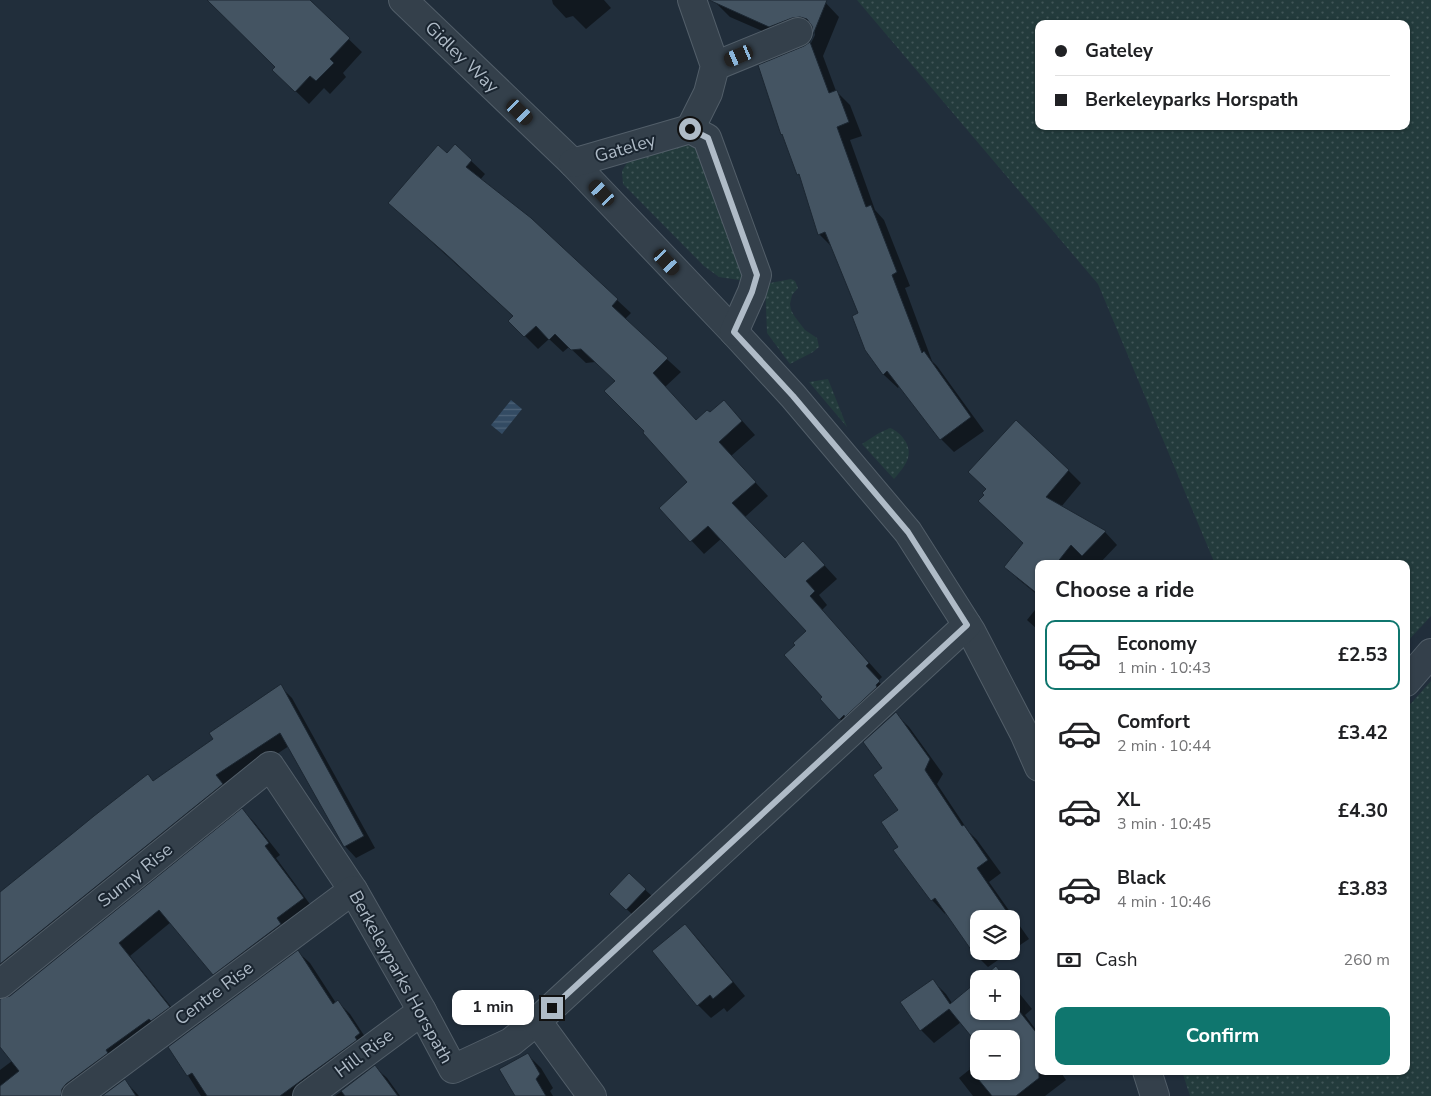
<!DOCTYPE html>
<html lang="en">
<head>
<meta charset="utf-8">
<style>
	body { margin:0; font-family:"Nunito Sans",sans-serif; background:#f6f6f6; color:#202124; height:100vh; display:flex; flex-direction:column; font-size:19px; white-space:nowrap }
	* { box-sizing:border-box; margin:0 }
	p { font-size:16px; color:#757577 }
	.icon { flex:none; width:28px; height:28px; fill:none; stroke:currentColor; stroke-width:2; stroke-linecap:round; stroke-linejoin:round }
	.map { position:relative; flex:1; overflow:hidden }
	.sheet { position:absolute; left:1035px; top:560px; width:375px; height:515px; display:flex; flex-direction:column; background:#fff; border-radius:10px; box-shadow:0 1px 4px #0004 }
	.sheet>* { flex:none }
	.banner { position:absolute; left:1035px; top:20px; width:375px; height:110px; border-radius:10px; box-shadow:0 1px 4px #0004; display:grid; align-content:center; height:110px; padding:0 20px; background:#fff }
	.fabs { position:absolute; left:970px; top:910px; display:grid; gap:10px }
	.fabs a { display:grid; place-items:center; width:50px; height:50px; border-radius:10px; background:#fff; box-shadow:0 1px 4px #0004; font-size:25px }
	.end { position:absolute; width:22px; height:22px; margin:-11px; border:6px solid #afbbc7; background:#111; box-shadow:0 0 0 2px #111 }
	.from { border-radius:50% }
	.bubble { position:absolute; height:35px; border-radius:10px; background:#fff; box-shadow:0 1px 4px #0004; font-size:16px; font-weight:700; line-height:35px; text-align:center }
	.car { position:absolute; width:15px; height:30px; margin:-15px -8px; border-radius:6px; box-shadow:0 0 4px 1px #0007; background:linear-gradient(#222 24%,#8ab4d8 0 40%,#222 0 76%,#8ab4d8 0 86%,#222 0) }
	.banner b { display:flex; align-items:center; gap:18px; height:48px; font-size:19px }
	.banner b+b { border-top:1px solid #e0e0e0 }
	.banner i { width:12px; height:12px; background:#202124 }
	ul { padding:0; list-style:none }
	li { display:flex; align-items:center; gap:15px; height:70px; margin:0 10px 8px; padding:0 10px; border:2px solid transparent; border-radius:10px }
	li div { flex:1 }
	li b { display:block; font-size:19px }
	li em { font-style:normal; font-weight:700 }
	li.on { border-color:#0f766e }
	li>.icon { width:45px; height:45px; stroke-width:1.5 }
	h2 { padding:0 20px; font-size:22px; line-height:60px }
	.pay { display:flex; align-items:center; gap:12px; height:55px; padding:0 20px; font-size:19px }
	.pay p { margin-inline-start:auto }
	.cta { display:flex; gap:10px; margin-top:auto; padding:10px 20px }
	.cta a { flex:1; height:58px; border-radius:10px; background:#0f766e; color:#fff; font-size:20px; font-weight:700; line-height:58px; text-align:center }
	.map>svg:first-child { display:block }
	.grass { fill:url(#grass-dots); fill-rule:evenodd }
	.water { fill:url(#water-rules) }
	.shadow { fill:#0007 }
	.building { fill:#445462; stroke:#1c2732 }
	.lines { fill:none; stroke-linecap:round; stroke-linejoin:round }
	.minor-casing { stroke:#525e69; stroke-width:30 }
	.minor { stroke:#34404b; stroke-width:28 }
	.route { stroke:#afbbc7; stroke-width:6 }
	.labels { text-anchor:middle; stroke-width:4; stroke-linejoin:round; paint-order:stroke }
	.street-label { font-size:18px; fill:#afbbc7; stroke:#1a2530 }
</style>
</head>
<body>
<div class="map">
<svg width="1431" height="1096" viewBox="0 0 1431 1096">
	<defs>
		<pattern id="grass-dots" width="8" height="8" patternUnits="userSpaceOnUse" patternTransform="scale(1.25)"><rect width="8" height="8" fill="#233b3c"/><path d="M2 2h.1M6 6h.1" fill="none" stroke="#405557" stroke-width="1.8" stroke-linecap="round"/></pattern>
		<pattern id="water-rules" width="6" height="5" patternUnits="userSpaceOnUse" patternTransform="scale(1.25)"><rect width="6" height="5" fill="#334b63"/><path d="M0 2.5h6" fill="none" stroke="#4e6378"/></pattern>
	</defs>
	<rect width="100%" height="100%" fill="#212e3b"/>
	<g class="grass">
		<path d="M 857,0 L 1431,0 L 1431,616 L 1406,643 L 1406,564 L 1215,564 L 1098,284 ZM 1039,24 L 1406,24 L 1406,126 L 1039,126 Z"/>
		<polygon points="677,143 703,149 746,281 719,277 704,266 623,184 622,171 628,161"/>
		<polygon points="791,279 795,281 798,288 792,295 790,304 791,310 795,317 805,330 817,338 819,347 813,352 790,364 767,333 765,284"/>
		<polygon points="828,379 847,427 809,382"/>
		<path d="M 890,428 C 901,432 912,446 908,458 C 906,465 899,473 894,479 L 862,444 L 879,433 Z"/>
		<polygon points="1431,681 1431,1096 1190,1096 1182,1071 1406,1071 1406,709"/>
	</g>
	<polygon class="water" points="511,400 522,409 502,434 491,425"/>
	<g class="shadow">
		<polygon points="207,0 308,0 362,52 343,73 346,77 330,94 324,88 309,104 274,70 276,67"/>
		<polygon points="552,0 604,0 611,8 586,29 573,16 566,18 553,4"/>
		<polygon points="718,0 823,0 839,17 823,56 836,91 850,105 862,136 850,140 875,210 884,220 910,286 905,288 932,361 937,366 984,431 954,452 941,439 900,385 898,388 884,375 866,349 860,314 832,247 819,234 801,177 798,174 805,47 811,43 815,35 814,29 806,30 783,40 730,17 716,3"/>
		<polygon points="455,146 485,174 480,180 617,300 631,313 624,320 681,372 665,387 696,421 737,415 755,435 731,456 768,496 745,517 785,559 803,542 837,579 819,595 827,605 822,610 882,677 878,681 892,695 853,732 840,719 824,697 808,631 722,538 704,554 661,508 689,482 646,431 616,381 595,362 586,363 569,347 563,352 549,339 538,349 510,321 514,317 389,203 447,155"/>
		<polygon points="1068,470 1081,483 1061,507 1105,532 1117,545 1099,564 1039,564 1039,596 1018,579 1005,566 1024,543 993,514"/>
		<polygon points="1039,605 1039,631 1027,620"/>
		<polygon points="280,686 292,698 375,848 356,858 345,846 289,746 227,787 0,986 0,893 215,739"/>
		<polygon points="896,714 909,727 943,774 937,784 969,832 977,840 1001,873 989,882 1029,939 1011,951 1011,919 979,919 979,951 1011,951 988,967 975,954 947,912 945,914 932,900 900,847 900,810 884,768"/>
		<polygon points="242,810 254,822 280,855 276,858 315,911 226,985 214,974 171,922 130,956 181,1019 78,1096 0,1096 0,1070 12,1061 0,1045 0,1000 10,997"/>
		<polygon points="629,875 652,896 633,915 610,894"/>
		<polygon points="685,925 698,939 745,996 727,1012 724,1008 711,1018 698,1005"/>
		<polygon points="298,952 310,963 336,1003 338,1002 350,1014 371,1046 309,1096 201,1096 170,1047"/>
		<polygon points="933,981 946,994 952,1003 979,1011 1011,1011 1011,983 1032,1009 1025,1015 1039,1034 1039,1071 1060,1071 1066,1080 1045,1096 973,1096 959,1078 979,1062 979,1071 1011,1071 1011,1039 961,1022 934,1043 921,1030"/>
		<polygon points="528,1055 541,1068 553,1088 550,1091 553,1096 516,1096"/>
		<polygon points="375,1067 387,1078 400,1096 335,1096"/>
		<polygon points="125,1081 139,1096 104,1096"/>
	</g>
	<g class="building">
		<polygon points="207,0 310,0 350,38 330,59 334,63 316,81 310,76 295,92 272,70 275,67"/>
		<polygon points="709,0 827,0 810,42 829,93 837,90 849,122 837,127 866,207 871,205 897,272 892,275 922,353 924,351 971,417 940,440 887,371 883,375 865,350 852,316 858,313 825,232 818,235 799,174 797,175 782,134 781,135 758,65 804,46 810,42 813,35 812,26 807,19 800,17 792,18 769,27"/>
		<polygon points="455,144 472,160 466,167 531,218 618,299 612,306 668,358 653,373 696,420 707,410 710,412 724,400 742,421 719,442 756,482 732,503 785,558 803,541 825,565 806,581 815,591 810,596 869,663 866,666 880,681 876,685 877,687 845,717 844,715 839,720 820,699 822,697 784,655 795,645 793,643 806,631 708,526 690,542 659,508 687,482 643,433 644,431 604,391 615,381 581,349 571,350 555,334 549,340 536,326 524,337 508,321 513,316 446,254 388,203 438,145 447,153"/>
		<polygon points="1016,420 1069,470 1046,497 1106,531 1082,556 1071,545 1056,564 1039,564 1039,595 1004,567 1023,543 978,501 984,495 982,493 986,489 968,472"/>
		<polygon points="281,684 364,836 344,847 280,733 216,775 223,784 0,964 0,892 72,834 94,816 148,774 153,781 213,739 209,733"/>
		<polygon points="896,712 930,759 925,770 962,826 964,825 988,860 977,868 1016,925 1011,929 1011,919 979,919 979,951 974,954 935,898 931,901 893,850 898,847 881,822 898,810 873,775 882,768 863,742"/>
		<polygon points="242,808 269,843 265,846 304,898 277,918 281,924 213,975 159,910 119,943 170,1007 151,1021 149,1019 106,1050 108,1053 66,1084 62,1089 61,1096 0,1096 0,1086 19,1071 0,1047 0,999 10,996"/>
		<polygon points="629,873 646,889 626,910 609,894"/>
		<polygon points="685,924 733,982 713,999 710,995 697,1006 652,951"/>
		<polygon points="298,950 333,1004 338,1000 360,1033 355,1037 357,1040 280,1096 207,1096 192,1073 187,1076 168,1047"/>
		<polygon points="996,966 1006,979 981,979"/>
		<polygon points="933,979 950,1004 979,980 979,1011 1011,1011 1011,985 1020,996 1012,1002 1039,1036 1039,1078 1016,1096 992,1096 969,1068 979,1060 979,1071 1011,1071 1011,1039 979,1039 979,1046 949,1009 920,1031 900,1002"/>
		<polygon points="528,1053 540,1074 536,1079 546,1096 515,1096 499,1069"/>
		<polygon points="375,1065 398,1096 345,1096 341,1091"/>
		<polygon points="125,1079 136,1096 102,1096"/>
	</g>
	<g class="lines">
		<g class="minor-casing">
			<g id="minor">
				<polyline points="403,0 573,163 734,332 793,396 908,532 971,631 1024,733 1039,767"/>
				<polyline points="715,66 798,32"/>
				<polyline points="690,129 708,93 715,66 692,0"/>
				<polyline points="573,163 690,129 707,138 757,275 752,292 734,332"/>
				<polyline points="1406,682 1431,653"/>
				<polyline points="0,984 270,766 353,890 422,1011 453,1069 511,1042 537,1021 967,625"/>
				<polyline points="537,1021 592,1096"/>
				<polyline points="1147,1071 1155,1096"/>
				<polyline points="76,1096 353,890"/>
				<polyline points="307,1096 422,1011"/>
			</g>
		</g>
		<use href="#minor" class="minor"/>
	</g>
	<g class="lines">
		<polyline class="route" points="552,1008 967,625 908,532 793,396 734,332 752,292 757,275 708,138 690,129"/>
	</g>
	<g class="labels">
		<g class="street-label">
			<text transform="translate(462 57) rotate(44)" y="6">Gidley Way</text>
			<text transform="translate(625 148) rotate(-16)" y="6">Gateley</text>
			<text transform="translate(135 875) rotate(-39)" y="6">Sunny Rise</text>
			<text transform="translate(401 977) rotate(61)" y="6">Berkeleyparks Horspath</text>
			<text transform="translate(214 993) rotate(-37)" y="6">Centre Rise</text>
			<text transform="translate(364 1053) rotate(-37)" y="6">Hill Rise</text>
		</g>
	</g>
</svg>
<div class="fabs">
<a><svg class="icon" aria-label="layers" viewBox="0 0 24 24"><path d="M12 4l9 5-9 5-9-5zM3 14l9 5 9-5"/></svg></a>
<a>+</a>
<a>−</a>
</div>
<i class="end from" style="left:690px;top:129px"></i>
<i class="end" style="left:552px;top:1008px"></i>
<div class="bubble" style="left:452px;top:990px;width:82px">1 min</div>
<i class="car" style="left:739px;top:56px;rotate:247deg"></i>
<i class="car" style="left:520px;top:112px;rotate:134deg"></i>
<i class="car" style="left:602px;top:193px;rotate:317deg"></i>
<i class="car" style="left:667px;top:262px;rotate:137deg"></i>
<div class="banner">
<b><i class="from"></i>Gateley</b>
<b><i></i>Berkeleyparks Horspath</b>
</div>
<section class="sheet">
<h2>Choose a ride</h2>
<ul>
<li class="on"><svg class="icon" aria-label="car" viewBox="0 0 24 24"><path d="M5 17H2v-5l4-1 3-4h7l3 4 3 1v5h-3M9 17h6M6 11h13"/><circle cx="7" cy="17" r="2"/><circle cx="17" cy="17" r="2"/></svg><div><b>Economy</b><p>1 min · 10:43</p></div><em>£2.53</em></li>
<li><svg class="icon" aria-label="car" viewBox="0 0 24 24"><path d="M5 17H2v-5l4-1 3-4h7l3 4 3 1v5h-3M9 17h6M6 11h13"/><circle cx="7" cy="17" r="2"/><circle cx="17" cy="17" r="2"/></svg><div><b>Comfort</b><p>2 min · 10:44</p></div><em>£3.42</em></li>
<li><svg class="icon" aria-label="car" viewBox="0 0 24 24"><path d="M5 17H2v-5l4-1 3-4h7l3 4 3 1v5h-3M9 17h6M6 11h13"/><circle cx="7" cy="17" r="2"/><circle cx="17" cy="17" r="2"/></svg><div><b>XL</b><p>3 min · 10:45</p></div><em>£4.30</em></li>
<li><svg class="icon" aria-label="car" viewBox="0 0 24 24"><path d="M5 17H2v-5l4-1 3-4h7l3 4 3 1v5h-3M9 17h6M6 11h13"/><circle cx="7" cy="17" r="2"/><circle cx="17" cy="17" r="2"/></svg><div><b>Black</b><p>4 min · 10:46</p></div><em>£3.83</em></li>
</ul>
<div class="pay"><svg class="icon" aria-label="cash" viewBox="0 0 24 24"><path d="M3 7h18v10H3z"/><circle cx="12" cy="12" r="2"/></svg>Cash<p>260 m</p></div>
<div class="cta"><a>Confirm</a></div>
</section>
</div>
</body>
</html>
